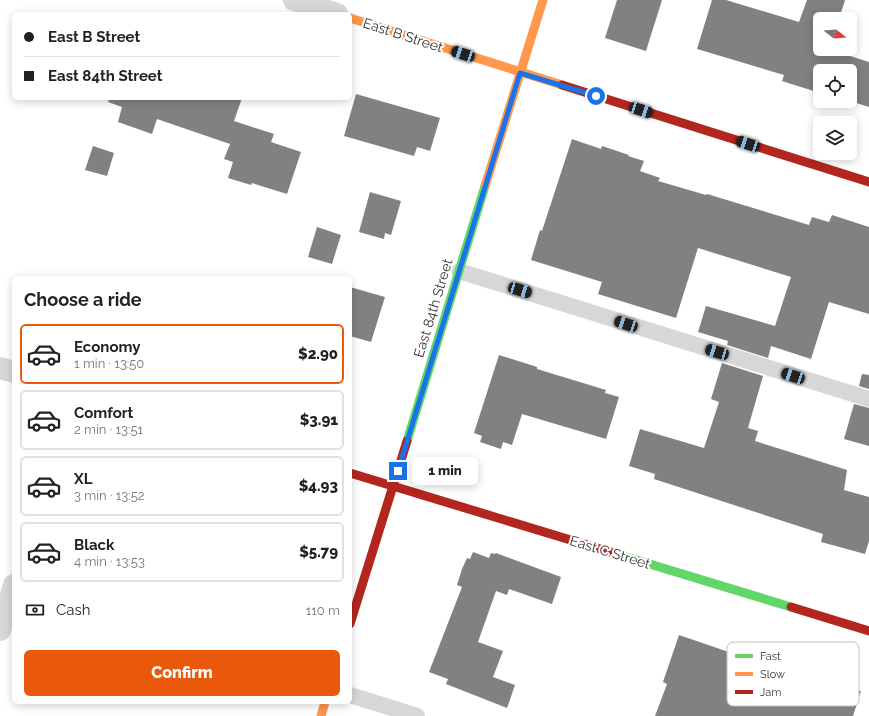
<!DOCTYPE html>
<html lang="en">
<head>
<meta charset="utf-8">
<style>
	body { margin:0; font-family:Raleway,sans-serif; background:#f2f2f2; color:#222; height:100vh; display:flex; flex-direction:column; font-size:15px; white-space:nowrap }
	* { box-sizing:border-box; margin:0 }
	p { font-size:13px; color:#767676 }
	.icon { flex:none; width:22px; height:22px; fill:none; stroke:currentColor; stroke-width:2; stroke-linecap:round; stroke-linejoin:round }
	.map { position:relative; flex:1; overflow:hidden }
	.panel { position:absolute; left:12px; top:276px; width:340px; height:428px; display:flex; flex-direction:column; background:#fff; border-radius:6px; box-shadow:0 2px 10px #0003 }
	.panel>* { flex:none }
	.guide { position:absolute; left:12px; top:12px; width:340px; height:88px; border-radius:6px; box-shadow:0 2px 10px #0003; display:grid; align-content:center; height:88px; padding:0 12px; background:#fff }
	.needle { width:26px; rotate:107deg }
	.controls { position:absolute; left:813px; top:12px; display:grid; gap:8px }
	.controls a { display:grid; place-items:center; width:44px; height:44px; border-radius:6px; background:#fff; box-shadow:0 2px 10px #0003; font-size:20px }
	.end { position:absolute; width:18px; height:18px; margin:-9px; border:5px solid #1a73e8; background:#fff; box-shadow:0 0 0 2px #fff }
	.from { border-radius:50% }
	.bubble { position:absolute; height:28px; border-radius:6px; background:#fff; box-shadow:0 2px 10px #0003; font-size:13px; font-weight:800; line-height:28px; text-align:center }
	.car { position:absolute; width:12px; height:24px; margin:-12px -6px; border-radius:5px; box-shadow:0 0 3px 1px #0007; background:linear-gradient(#222 24%,#8ab4d8 0 40%,#222 0 76%,#8ab4d8 0 86%,#222 0) }
	.guide b { display:flex; align-items:center; gap:14px; height:38px; font-size:15px }
	.guide b+b { border-top:1px solid #e0e0e0 }
	.guide i { width:10px; height:10px; background:#222 }
	ul { padding:0; list-style:none }
	li { display:flex; align-items:center; gap:12px; height:60px; margin:0 8px 6px; padding:0 4px; border:2px solid #e0e0e0; border-radius:6px }
	li div { flex:1 }
	li b { display:block; font-size:15px }
	li em { font-style:normal; font-weight:800 }
	li.on { border-color:#ea580c }
	li>.icon { width:36px; height:36px; stroke-width:1.5 }
	h2 { padding:0 12px; font-size:18px; line-height:48px }
	.pay { display:flex; align-items:center; gap:10px; height:44px; padding:0 12px; font-size:15px }
	.pay p { margin-inline-start:auto }
	.cta { display:flex; gap:8px; margin-top:auto; padding:8px 12px }
	.cta a { flex:1; height:46px; border-radius:6px; background:#ea580c; color:#fff; font-size:16px; font-weight:800; line-height:46px; text-align:center }
	.map>svg:first-child { display:block }
	.building { fill:#818181 }
	.lines { fill:none; stroke-linecap:round; stroke-linejoin:round }
	.lane { stroke:#d7d7d7; stroke-width:16 }
	.street { stroke:#d7d7d7; stroke-width:22 }
	.fast { stroke:#63d668; stroke-width:9 }
	.slow { stroke:#ff974d; stroke-width:9 }
	.jam { stroke:#b3261e; stroke-width:9 }
	.route { stroke:#1a73e8; stroke-width:5 }
	.labels { text-anchor:middle; stroke-width:4; stroke-linejoin:round; paint-order:stroke }
	.street-label { font-size:14px; fill:#333; stroke:#fff }
	.key { fill:#fff; stroke:#c2c2c2; stroke-width:1 }
	.key-label { font-size:11px; fill:#333 }
</style>
</head>
<body>
<div class="map">
<svg width="869" height="716" viewBox="0 0 869 716">
	<rect width="100%" height="100%" fill="#fff"/>
	<g class="building">
		<polygon points="617,0 662,0 646,51 605,38"/>
		<polygon points="712,0 726,0 799,22 807,0 845,0 839,19 820,19 820,49 849,49 847,55 869,62 869,107 850,101 850,71 820,71 820,93 782,81 784,75 697,49"/>
		<polygon points="356,94 440,118 430,151 417,147 414,156 344,136"/>
		<polygon points="109,98 242,98 234,121 274,134 271,142 301,152 287,194 252,183 251,185 228,178 233,162 224,159 230,144 157,119 152,134 118,122 122,107 108,102"/>
		<polygon points="572,139 601,149 602,146 629,155 628,156 644,161 640,171 660,178 658,181 706,195 707,194 809,225 812,217 829,222 832,215 869,227 869,314 829,302 811,359 771,346 768,358 727,345 728,341 698,332 706,306 775,326 791,277 698,248 676,318 598,294 602,282 531,260 540,230 542,231"/>
		<polygon points="93,146 114,153 107,176 85,170"/>
		<polygon points="370,192 401,201 391,235 385,233 384,239 359,232"/>
		<polygon points="317,227 341,235 332,264 308,257"/>
		<polygon points="350,287 385,297 371,342 350,336"/>
		<polygon points="499,355 537,367 537,369 606,390 605,393 619,397 606,439 522,414 512,445 503,442 501,449 480,442 482,436 474,433"/>
		<polygon points="722,363 763,376 748,428 758,431 755,441 847,470 844,490 869,497 869,541 865,554 821,542 823,534 654,479 655,474 629,466 640,429 704,448 719,402 711,399"/>
		<polygon points="862,374 869,375 869,389 859,386"/>
		<polygon points="854,404 869,408 869,446 844,439"/>
		<polygon points="473,552 489,558 491,553 495,554 496,553 561,577 552,604 509,589 507,595 496,591 478,642 503,651 493,677 515,685 507,708 446,684 448,679 429,672 462,587 457,585 462,569 467,558 470,559"/>
		<polygon points="679,635 755,661 757,655 786,664 785,667 861,691 853,716 655,716 667,684 663,682"/>
	</g>
	<g class="lines">
		<g class="lane">
			<polyline points="459,271 869,399"/>
			<polyline points="350,695 417,716"/>
		</g>
		<g class="street">
			<polyline points="294,0 337,14"/>
			<polyline points="0,368 14,372"/>
			<polyline points="0,630 14,585"/>
		</g>
		<g class="fast">
			<polyline points="407,441 485,186"/>
			<polyline points="620,555 791,607"/>
		</g>
		<g class="slow">
			<polyline points="350,18 562,85"/>
			<polyline points="485,186 543,0"/>
			<polyline points="321,716 325,702"/>
		</g>
		<g class="jam">
			<polyline points="562,85 869,182"/>
			<polyline points="350,473 620,555"/>
			<polyline points="791,607 869,631"/>
			<polyline points="350,624 407,441"/>
		</g>
	</g>
	<g class="lines">
		<polyline class="route" points="398,471 520,73 596,96"/>
	</g>
	<g class="labels">
		<g class="street-label">
			<text transform="translate(403 35) rotate(18)" y="5">East B Street</text>
			<text transform="translate(433 308) rotate(-73)" y="5">East 84th Street</text>
			<text transform="translate(610 552) rotate(17)" y="5">East C Street</text>
		</g>
	</g>
	<rect x="727" y="642" width="132" height="64" rx="6" class="key"/>
	<rect x="735" y="654" width="18" height="4" fill="#63d668"/>
	<rect x="735" y="672" width="18" height="4" fill="#ff974d"/>
	<rect x="735" y="690" width="18" height="4" fill="#b3261e"/>
	<g class="key-label">
		<text x="760" y="660">Fast</text>
		<text x="760" y="678">Slow</text>
		<text x="760" y="696">Jam</text>
	</g>
</svg>
<div class="controls">
<a><svg class="needle" viewBox="-14 -14 28 28"><path d="M0-13l5 13h-10z" fill="#e53935"/><path d="M0 13l5-13h-10z" fill="#767676"/></svg></a>
<a><svg class="icon" aria-label="locate" viewBox="0 0 24 24"><circle cx="12" cy="12" r="6"/><path d="M12 2v4M12 18v4M2 12h4M18 12h4"/></svg></a>
<a><svg class="icon" aria-label="layers" viewBox="0 0 24 24"><path d="M12 4l9 5-9 5-9-5zM3 14l9 5 9-5"/></svg></a>
</div>
<i class="end from" style="left:596px;top:96px"></i>
<i class="end" style="left:398px;top:471px"></i>
<div class="bubble" style="left:412px;top:457px;width:66px">1 min</div>
<i class="car" style="left:463px;top:54px;rotate:288deg"></i>
<i class="car" style="left:641px;top:110px;rotate:108deg"></i>
<i class="car" style="left:748px;top:144px;rotate:288deg"></i>
<i class="car" style="left:520px;top:290px;rotate:107deg"></i>
<i class="car" style="left:626px;top:324px;rotate:288deg"></i>
<i class="car" style="left:717px;top:352px;rotate:287deg"></i>
<i class="car" style="left:793px;top:376px;rotate:288deg"></i>
<div class="guide">
<b><i class="from"></i>East B Street</b>
<b><i></i>East 84th Street</b>
</div>
<section class="panel">
<h2>Choose a ride</h2>
<ul>
<li class="on"><svg class="icon" aria-label="car" viewBox="0 0 24 24"><path d="M5 17H2v-5l4-1 3-4h7l3 4 3 1v5h-3M9 17h6M6 11h13"/><circle cx="7" cy="17" r="2"/><circle cx="17" cy="17" r="2"/></svg><div><b>Economy</b><p>1 min · 13:50</p></div><em>$2.90</em></li>
<li><svg class="icon" aria-label="car" viewBox="0 0 24 24"><path d="M5 17H2v-5l4-1 3-4h7l3 4 3 1v5h-3M9 17h6M6 11h13"/><circle cx="7" cy="17" r="2"/><circle cx="17" cy="17" r="2"/></svg><div><b>Comfort</b><p>2 min · 13:51</p></div><em>$3.91</em></li>
<li><svg class="icon" aria-label="car" viewBox="0 0 24 24"><path d="M5 17H2v-5l4-1 3-4h7l3 4 3 1v5h-3M9 17h6M6 11h13"/><circle cx="7" cy="17" r="2"/><circle cx="17" cy="17" r="2"/></svg><div><b>XL</b><p>3 min · 13:52</p></div><em>$4.93</em></li>
<li><svg class="icon" aria-label="car" viewBox="0 0 24 24"><path d="M5 17H2v-5l4-1 3-4h7l3 4 3 1v5h-3M9 17h6M6 11h13"/><circle cx="7" cy="17" r="2"/><circle cx="17" cy="17" r="2"/></svg><div><b>Black</b><p>4 min · 13:53</p></div><em>$5.79</em></li>
</ul>
<div class="pay"><svg class="icon" aria-label="cash" viewBox="0 0 24 24"><path d="M3 7h18v10H3z"/><circle cx="12" cy="12" r="2"/></svg>Cash<p>110 m</p></div>
<div class="cta"><a>Confirm</a></div>
</section>
</div>
</body>
</html>
